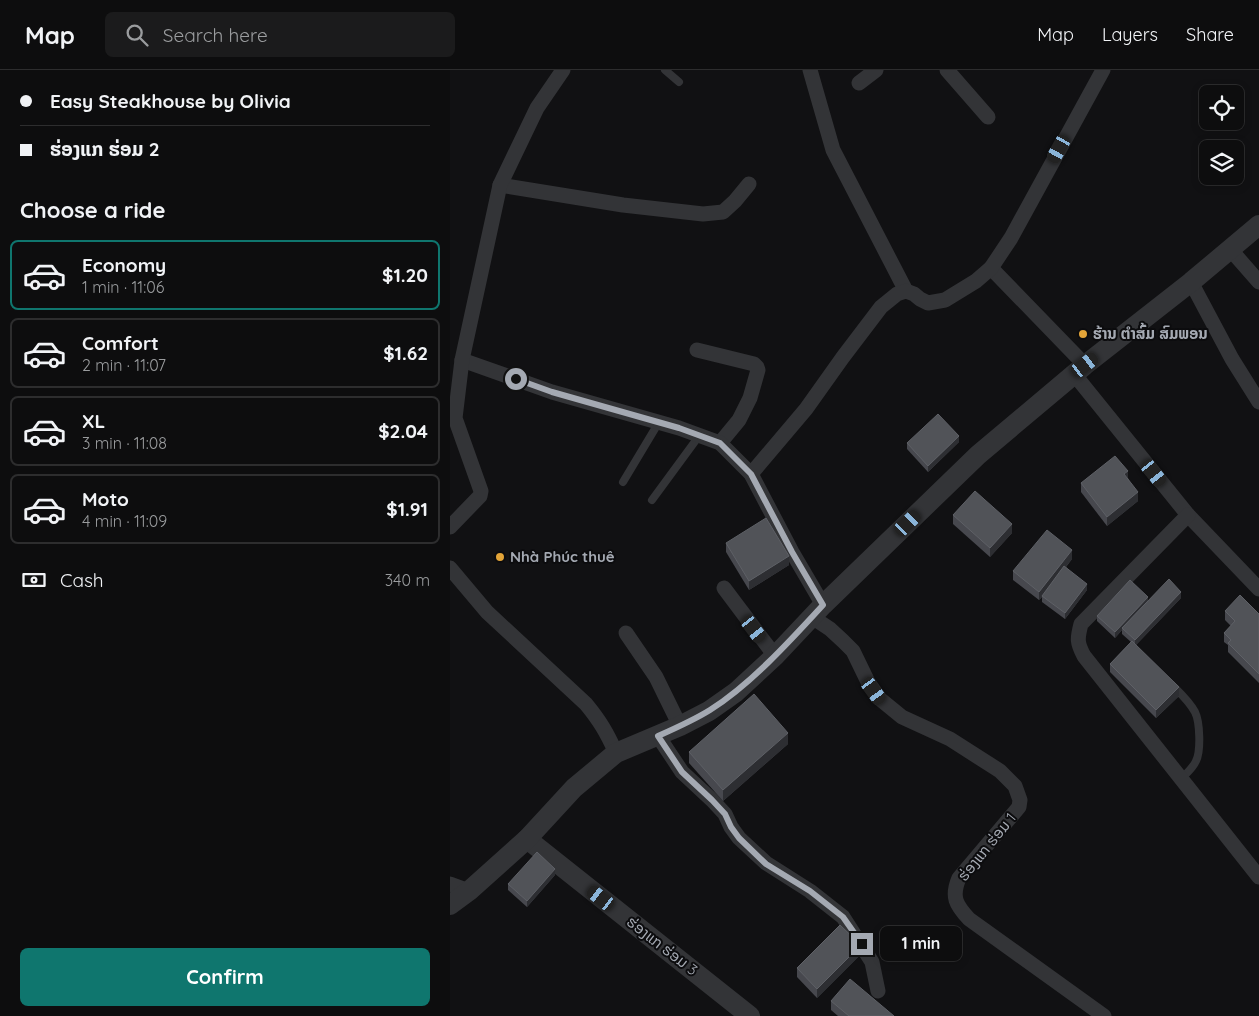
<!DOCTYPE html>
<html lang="en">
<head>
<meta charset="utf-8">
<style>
	body { margin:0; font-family:Quicksand,"Noto Sans Lao",sans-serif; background:#1b1b1c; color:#f1f3f6; height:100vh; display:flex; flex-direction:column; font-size:19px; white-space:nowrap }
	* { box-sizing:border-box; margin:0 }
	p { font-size:16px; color:#9a9c9e }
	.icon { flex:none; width:28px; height:28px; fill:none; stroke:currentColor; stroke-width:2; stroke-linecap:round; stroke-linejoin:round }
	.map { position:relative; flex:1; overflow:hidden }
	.side { display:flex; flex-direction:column; background:#0d0d0e; width:450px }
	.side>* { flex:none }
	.top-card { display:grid; align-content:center; height:110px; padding:0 20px; background:#0d0d0e }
	.buttons { position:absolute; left:749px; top:15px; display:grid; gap:10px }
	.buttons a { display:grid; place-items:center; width:45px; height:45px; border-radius:8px; background:#0d0d0e; box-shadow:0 2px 8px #0003,0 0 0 1px #2d2d2e; font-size:25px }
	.end { position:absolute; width:22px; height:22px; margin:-11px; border:6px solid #a4a9b2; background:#111; box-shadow:0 0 0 2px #111 }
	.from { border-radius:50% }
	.bubble { position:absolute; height:35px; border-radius:8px; background:#0d0d0e; box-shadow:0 2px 8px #0003,0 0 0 1px #2d2d2e; font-size:16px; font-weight:700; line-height:35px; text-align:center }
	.car { position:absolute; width:15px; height:30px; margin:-15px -8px; border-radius:6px; box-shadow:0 0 4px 1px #0007; background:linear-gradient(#222 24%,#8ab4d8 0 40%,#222 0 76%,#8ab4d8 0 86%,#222 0) }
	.top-card b { display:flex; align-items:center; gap:18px; height:48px; font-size:19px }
	.top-card b+b { border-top:1px solid #2d2d2e }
	.top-card i { width:12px; height:12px; background:#f1f3f6 }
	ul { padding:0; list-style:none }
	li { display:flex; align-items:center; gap:15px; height:70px; margin:0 10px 8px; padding:0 10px; border:2px solid #2d2d2e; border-radius:8px }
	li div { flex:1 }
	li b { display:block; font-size:19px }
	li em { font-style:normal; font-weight:700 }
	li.current { border-color:#0f766e }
	li>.icon { width:45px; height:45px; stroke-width:1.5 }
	h2 { padding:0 20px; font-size:22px; line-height:60px }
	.pay { display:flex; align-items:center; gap:12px; height:55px; padding:0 20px; font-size:19px }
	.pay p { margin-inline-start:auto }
	.cta { display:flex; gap:10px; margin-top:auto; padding:10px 20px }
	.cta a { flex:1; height:58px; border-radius:8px; background:#0f766e; color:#fff; font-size:20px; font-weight:700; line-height:58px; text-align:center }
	header { display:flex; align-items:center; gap:30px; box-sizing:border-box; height:70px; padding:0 25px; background:#0d0d0e; border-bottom:1px solid #2d2d2e }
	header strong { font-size:24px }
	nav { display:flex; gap:28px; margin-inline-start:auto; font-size:18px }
	.search { width:350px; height:45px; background:#1b1b1c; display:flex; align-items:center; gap:12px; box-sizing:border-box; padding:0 18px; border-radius:8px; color:#9a9c9e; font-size:19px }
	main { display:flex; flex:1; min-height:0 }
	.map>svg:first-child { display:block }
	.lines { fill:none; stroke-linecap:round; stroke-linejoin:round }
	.service { stroke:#333437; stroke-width:8 }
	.minor { stroke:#333437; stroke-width:15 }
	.tertiary { stroke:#333437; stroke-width:20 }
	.wall { fill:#47484e }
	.shaded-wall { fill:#2d2e32 }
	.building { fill:#515358; stroke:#5e6066 }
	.route { stroke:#a4a9b2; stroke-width:6 }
	.poi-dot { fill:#e3a438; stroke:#0c0c0e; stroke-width:2 }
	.labels { text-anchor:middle; stroke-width:4; stroke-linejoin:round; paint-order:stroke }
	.poi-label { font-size:15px; font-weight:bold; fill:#a4a9b2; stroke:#0c0c0e; text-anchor:start }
	.street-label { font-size:15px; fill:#a4a9b2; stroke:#0c0c0e }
</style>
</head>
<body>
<header>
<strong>Map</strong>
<div class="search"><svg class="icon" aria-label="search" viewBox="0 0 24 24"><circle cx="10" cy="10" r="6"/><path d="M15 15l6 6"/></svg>Search here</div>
<nav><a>Map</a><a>Layers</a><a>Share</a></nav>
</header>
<main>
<section class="side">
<div class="top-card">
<b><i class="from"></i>Easy Steakhouse by Olivia</b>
<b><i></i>ຮ່ອງແກ ຮ່ອມ 2</b>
</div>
<h2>Choose a ride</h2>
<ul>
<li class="current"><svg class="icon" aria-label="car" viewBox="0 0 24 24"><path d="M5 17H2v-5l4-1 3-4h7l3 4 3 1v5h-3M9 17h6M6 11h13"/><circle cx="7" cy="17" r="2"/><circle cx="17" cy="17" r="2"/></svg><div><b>Economy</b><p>1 min · 11:06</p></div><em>$1.20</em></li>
<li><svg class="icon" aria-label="car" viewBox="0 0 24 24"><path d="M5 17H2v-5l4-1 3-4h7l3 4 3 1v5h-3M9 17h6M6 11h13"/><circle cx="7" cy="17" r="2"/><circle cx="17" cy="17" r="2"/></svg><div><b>Comfort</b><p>2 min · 11:07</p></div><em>$1.62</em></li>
<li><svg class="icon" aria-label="car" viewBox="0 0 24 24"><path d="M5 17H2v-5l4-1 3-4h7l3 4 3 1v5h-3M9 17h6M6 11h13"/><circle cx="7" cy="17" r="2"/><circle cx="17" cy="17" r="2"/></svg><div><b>XL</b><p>3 min · 11:08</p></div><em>$2.04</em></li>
<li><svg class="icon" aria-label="car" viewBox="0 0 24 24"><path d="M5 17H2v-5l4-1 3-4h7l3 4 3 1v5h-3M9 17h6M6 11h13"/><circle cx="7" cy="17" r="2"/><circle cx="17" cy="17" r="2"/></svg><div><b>Moto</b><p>4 min · 11:09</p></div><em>$1.91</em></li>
</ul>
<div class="pay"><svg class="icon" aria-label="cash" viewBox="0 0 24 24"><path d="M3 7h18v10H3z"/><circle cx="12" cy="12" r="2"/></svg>Cash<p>340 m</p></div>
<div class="cta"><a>Confirm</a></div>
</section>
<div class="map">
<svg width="809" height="946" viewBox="0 0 809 946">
	<rect width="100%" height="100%" fill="#111113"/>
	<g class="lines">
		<g class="service">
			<polyline points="215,0 229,12"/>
			<polyline points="173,412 209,352"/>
			<polyline points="202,430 249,366"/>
			<path d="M 722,615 C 730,623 739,631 745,642 C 750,652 751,681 746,691 C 743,698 736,704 731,709"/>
		</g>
		<g class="minor">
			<polyline points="360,0 383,80 456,221"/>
			<polyline points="497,0 538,47"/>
			<polyline points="409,13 426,0"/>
			<polyline points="50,115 173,135 253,144 273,142 285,131 299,114"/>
			<polyline points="780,179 809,212"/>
			<polyline points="541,198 635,295"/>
			<polyline points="741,212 782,289 809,332"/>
			<polyline points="247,280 304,294 307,297 308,300 300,328 289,350 270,373"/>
			<polyline points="12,290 102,322 229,358 270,373 301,404 342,482 373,535"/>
			<polyline points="624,304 738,445 809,519"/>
			<polyline points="301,404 356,339 393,287 431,237 447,224 456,221 464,224 470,229 478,233 495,230 526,211 541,198 561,168 653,0"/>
			<path d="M 738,445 L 631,554 C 627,569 627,573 634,586 L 809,807"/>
			<polyline points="0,457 30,426 31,421 5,348 12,290 50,115 87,38 113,0"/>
			<path d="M 0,498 L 37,542 L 136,634 C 150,651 157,663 166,683"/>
			<polyline points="274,518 325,586"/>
			<path d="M 362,547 L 380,559 L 393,571 L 403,581 L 418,612 L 430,629 L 452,647 L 500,669 L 550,701 L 565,716 L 570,730 L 569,737 L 509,808 C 501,827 506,835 519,849 L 654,946"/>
			<polyline points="176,563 206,607 230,656"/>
			<polyline points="208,666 232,702 262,730 275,744 281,757 289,768 316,793 360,821 393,847 422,892 428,921"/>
			<polyline points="0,814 19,821"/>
		</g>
		<g class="tertiary">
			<polyline points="77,769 300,946"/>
			<polyline points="0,835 19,821 77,769 124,718 166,683 230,656 259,641 286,622 325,586 373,535 528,385 635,295 741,212 809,155"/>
		</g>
	</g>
	<g class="wall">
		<polygon points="509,372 478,402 457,379 457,373"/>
		<polygon points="678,408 688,431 657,456 631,422 631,413"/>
		<polygon points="503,445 562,463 540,487 503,454"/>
		<polygon points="276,473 339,495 299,520 276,482"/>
		<polygon points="622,489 616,497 637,520 615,549 592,532 592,527 589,530 563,510 563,501"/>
		<polygon points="731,528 686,575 729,626 706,648 660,602 660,594 681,572 672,564 672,560 665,568 647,551 647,546 698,531"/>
		<polygon points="775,541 809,544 809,613 778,582 778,575 774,572 774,563 781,556 775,550"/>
		<polygon points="338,674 273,731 239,693 239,682"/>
		<polygon points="105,805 77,837 58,820 58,814"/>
		<polygon points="411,884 367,928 347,907 347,898"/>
		<polygon points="381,931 444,946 388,946 381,940"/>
	</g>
	<g class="shaded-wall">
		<polygon points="509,366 509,372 478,402 478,396"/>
		<polygon points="678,401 678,410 674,404"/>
		<polygon points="688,422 688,431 657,456 657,447"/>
		<polygon points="562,454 562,463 540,487 540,478"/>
		<polygon points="622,480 622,489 589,530 589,522"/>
		<polygon points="339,486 339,495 299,520 299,511"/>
		<polygon points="637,514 637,520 615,549 615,543"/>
		<polygon points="731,522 731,528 685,576 685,570"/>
		<polygon points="698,527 698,533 672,558 672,560 665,568 665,562"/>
		<polygon points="729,617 729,626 706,648 706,640"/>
		<polygon points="338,663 338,674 273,731 273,720"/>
		<polygon points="105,799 105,805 77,837 77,831"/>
		<polygon points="411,875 411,884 367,928 367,919"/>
	</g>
	<g class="building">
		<polygon points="488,344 509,366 478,396 457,373"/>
		<polygon points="665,386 678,401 674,404 688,422 657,447 631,413"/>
		<polygon points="525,421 562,454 540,478 503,445"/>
		<polygon points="316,448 339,486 299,511 276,473"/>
		<polygon points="597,460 622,480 589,522 563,501"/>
		<polygon points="614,496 637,514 615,543 592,526"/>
		<polygon points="719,509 731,522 685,570 672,558"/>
		<polygon points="680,510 698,527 665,562 647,546"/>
		<polygon points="790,525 809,544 809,604 778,573 781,570 774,563 785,551 775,541"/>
		<polygon points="682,571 729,617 706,640 660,594"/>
		<polygon points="304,624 338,663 273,720 239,682"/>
		<polygon points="87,782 105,799 77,831 58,814"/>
		<polygon points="390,855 411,875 367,919 347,898"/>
		<polygon points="400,909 444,946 399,946 381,931"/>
	</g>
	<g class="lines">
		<path class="route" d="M 66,309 L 102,322 L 229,358 L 270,373 L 301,404 L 342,482 L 373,535 C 340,571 301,614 260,640 C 244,650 226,658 208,666 L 232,702 L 262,730 L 275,744 L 281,757 L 289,768 L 316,794 L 360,821 L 393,847 L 412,874"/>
	</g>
	<g class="poi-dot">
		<circle cx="633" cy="264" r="5"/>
		<circle cx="50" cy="487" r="5"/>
	</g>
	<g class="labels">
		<g class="poi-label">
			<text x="643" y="269">ຮ້ານ ຕຳສົ້ມ ສົມພອນ</text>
			<text x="60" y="492">Nhà Phúc thuê</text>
		</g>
		<g class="street-label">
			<text transform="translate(537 777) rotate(-51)" y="5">ຮ່ອງແກ ຮ່ອມ 1</text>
			<text transform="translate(212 876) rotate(38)" y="5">ຮ່ອງແກ ຮ່ອມ 3</text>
		</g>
	</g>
</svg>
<div class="buttons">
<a><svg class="icon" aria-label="locate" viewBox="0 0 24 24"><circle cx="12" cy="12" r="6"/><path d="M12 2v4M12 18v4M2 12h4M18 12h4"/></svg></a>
<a><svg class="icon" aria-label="layers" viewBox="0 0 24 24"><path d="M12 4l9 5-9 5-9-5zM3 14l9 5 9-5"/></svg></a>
</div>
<i class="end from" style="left:66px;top:309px"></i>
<i class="end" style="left:412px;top:874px"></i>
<div class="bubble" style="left:430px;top:856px;width:82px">1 min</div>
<i class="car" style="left:609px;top:79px;rotate:209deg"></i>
<i class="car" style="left:635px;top:295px;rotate:52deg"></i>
<i class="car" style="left:704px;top:403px;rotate:141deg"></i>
<i class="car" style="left:458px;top:453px;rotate:46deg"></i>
<i class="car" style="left:304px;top:559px;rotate:143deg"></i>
<i class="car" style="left:424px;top:621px;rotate:144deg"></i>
<i class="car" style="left:151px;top:828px;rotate:308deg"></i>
</div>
</main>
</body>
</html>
